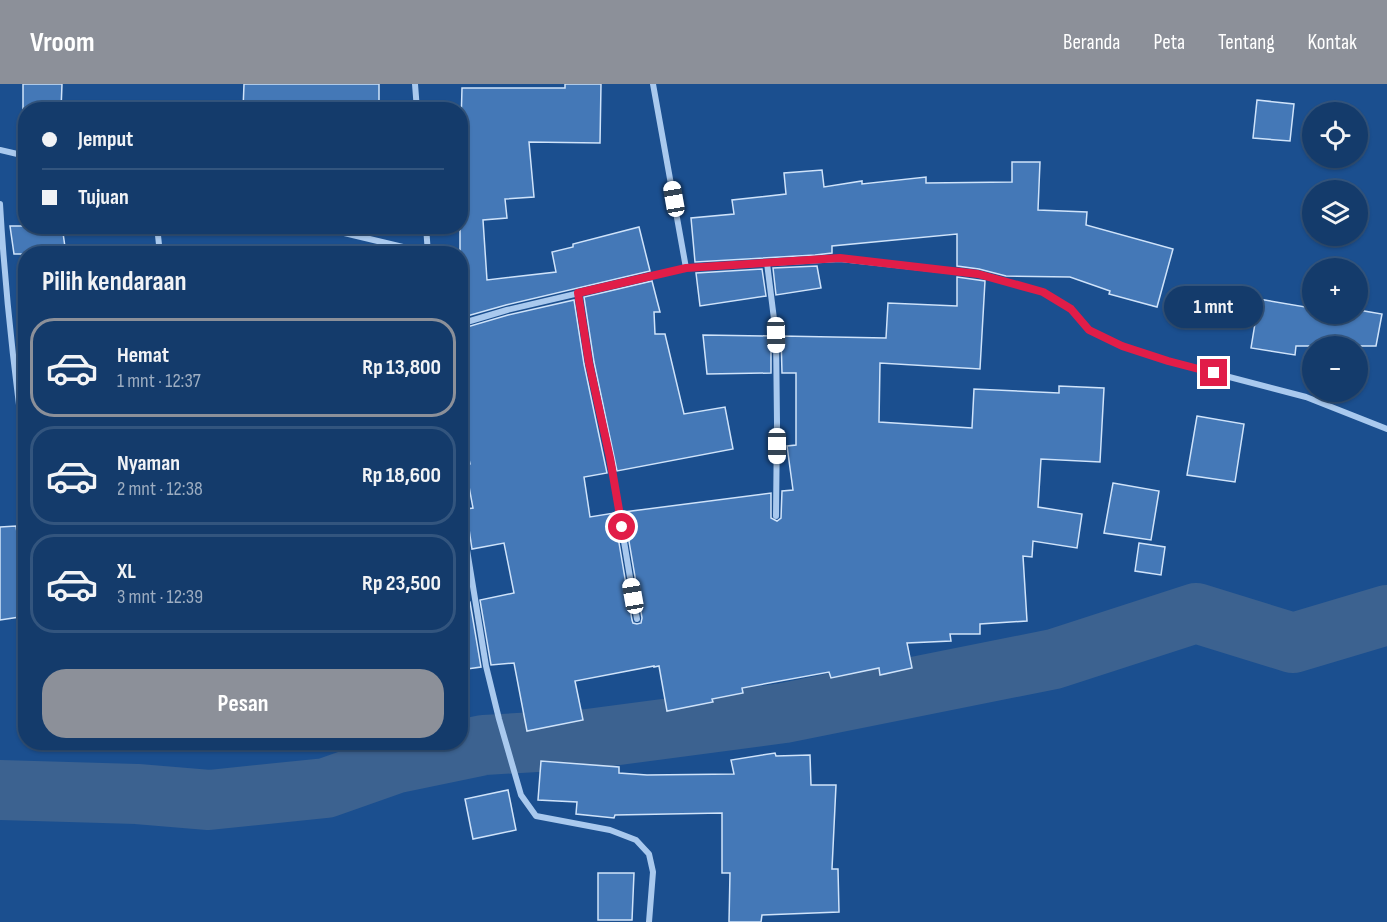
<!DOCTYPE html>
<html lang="id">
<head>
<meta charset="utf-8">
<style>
	body { margin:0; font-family:"Sofia Sans Condensed",sans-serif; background:#214673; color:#f1f3f6; height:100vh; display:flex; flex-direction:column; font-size:22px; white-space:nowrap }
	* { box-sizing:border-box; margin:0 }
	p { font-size:20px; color:#9dadc1 }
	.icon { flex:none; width:33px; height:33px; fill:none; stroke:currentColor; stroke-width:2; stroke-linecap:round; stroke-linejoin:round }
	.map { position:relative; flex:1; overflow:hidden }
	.side { position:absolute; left:18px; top:162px; width:450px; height:504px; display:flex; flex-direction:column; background:#143b6b; border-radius:24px; box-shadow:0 2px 4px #0004,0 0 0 2px #33557e }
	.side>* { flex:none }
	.guide { position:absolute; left:18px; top:18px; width:450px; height:132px; border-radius:24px; box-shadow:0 2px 4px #0004,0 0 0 2px #33557e; display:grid; align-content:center; height:132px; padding:0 24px; background:#143b6b }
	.controls { position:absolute; left:1302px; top:18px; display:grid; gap:12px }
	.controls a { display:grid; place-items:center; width:66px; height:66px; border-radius:50%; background:#143b6b; box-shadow:0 2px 4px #0004,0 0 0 2px #33557e; font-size:30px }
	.end { position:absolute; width:27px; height:27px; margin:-14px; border:8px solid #e11d48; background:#fff; box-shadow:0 0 0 3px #fff }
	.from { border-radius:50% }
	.bubble { position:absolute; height:42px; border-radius:21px; background:#143b6b; box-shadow:0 2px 4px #0004,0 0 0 2px #33557e; font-size:20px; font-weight:700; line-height:42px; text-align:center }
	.car { position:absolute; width:18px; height:36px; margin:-18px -9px; border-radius:8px; box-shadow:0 0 4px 2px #0007; background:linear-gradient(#fff 24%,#345 0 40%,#fff 0 76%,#345 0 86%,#fff 0) }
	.guide b { display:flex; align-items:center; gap:21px; height:57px; font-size:22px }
	.guide b+b { border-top:2px solid #33557e }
	.guide i { width:15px; height:15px; background:#f1f3f6 }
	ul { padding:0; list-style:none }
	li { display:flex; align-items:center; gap:18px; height:99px; margin:0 12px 9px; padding:0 12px; border:3px solid #33557e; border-radius:24px }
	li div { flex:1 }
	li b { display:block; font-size:22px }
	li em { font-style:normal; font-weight:700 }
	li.selected { border-color:#8c9099 }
	li>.icon { width:54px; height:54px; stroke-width:1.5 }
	h2 { padding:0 24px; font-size:27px; line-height:72px }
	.cta { display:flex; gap:12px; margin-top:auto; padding:12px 24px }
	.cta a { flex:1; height:69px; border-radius:24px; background:#8c9099; color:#fff; font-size:24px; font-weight:700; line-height:69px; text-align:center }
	header { display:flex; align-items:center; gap:36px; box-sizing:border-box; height:84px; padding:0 30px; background:#8c9099; color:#fff }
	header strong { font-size:28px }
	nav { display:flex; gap:33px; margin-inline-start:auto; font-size:21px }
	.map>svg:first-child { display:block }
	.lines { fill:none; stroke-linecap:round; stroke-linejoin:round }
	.river { stroke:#3c6290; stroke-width:60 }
	.building { fill:#4478b7; stroke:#cfe3fa; stroke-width:1.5 }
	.street { stroke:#a9c9ee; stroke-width:6 }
	.route { stroke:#e11d48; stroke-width:8 }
</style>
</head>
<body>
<header>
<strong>Vroom</strong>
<nav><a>Beranda</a><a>Peta</a><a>Tentang</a><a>Kontak</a></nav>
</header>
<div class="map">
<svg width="1387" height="838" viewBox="0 0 1387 838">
	<rect width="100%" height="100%" fill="#1b4f8f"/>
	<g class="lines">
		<polyline class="river" points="0,706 137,710 209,716 326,704 397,679 484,661 588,655 784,629 1054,575 1196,529 1293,559 1387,531"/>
	</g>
	<g class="building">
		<polygon points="23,0 62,0 61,26 23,26"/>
		<polygon points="244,0 379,0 379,26 243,26"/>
		<polygon points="565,0 601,0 600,59 529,58 534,113 505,115 507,134 483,136 487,196 556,188 552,168 573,163 573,160 639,143 650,187 506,221 460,234 460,77 462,4 565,4"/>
		<polygon points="1257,16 1294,20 1290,57 1253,54"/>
		<polygon points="1012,78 1040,78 1038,126 1087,128 1086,141 1173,165 1157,223 1109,210 1110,207 1070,193 1006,192 979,185 957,182 957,150 832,162 832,169 815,171 695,178 691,134 734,130 732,116 786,110 784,89 822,86 824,103 862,97 862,100 926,93 926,99 1012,98"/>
		<polygon points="10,142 62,142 66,170 14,170"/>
		<polygon points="817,182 821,204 776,211 773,184"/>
		<polygon points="762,185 766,212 700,222 696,189"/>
		<polygon points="957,193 985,197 980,285 880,279 879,338 972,344 974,305 1059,309 1059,302 1104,304 1100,378 1041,375 1038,423 1082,430 1077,464 1033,457 1032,473 1023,472 1027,537 980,540 980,550 950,550 951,557 907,559 912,584 880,591 879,584 831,594 829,588 742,604 743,609 712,615 713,618 667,627 659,582 654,583 654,582 575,597 583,636 527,647 514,579 491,581 480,516 514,509 504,459 472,465 466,425 473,424 465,381 470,380 460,333 460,245 508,231 574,216 584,280 607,389 584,393 590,433 614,429 632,536 633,539 637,540 641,539 642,534 624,428 771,409 771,434 777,437 781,434 782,407 793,406 787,362 796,361 796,289 782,289 781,252 886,254 888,219 957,222"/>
		<polygon points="652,197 660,228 654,228 655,250 665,250 684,330 725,323 733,365 617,387 594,278 584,213"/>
		<polygon points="1259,215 1305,223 1306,218 1312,219 1312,230 1358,230 1358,226 1382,230 1376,262 1296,262 1295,271 1251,264"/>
		<polygon points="703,251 771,252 771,289 707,290"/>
		<polygon points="1197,332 1244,340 1235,398 1187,391"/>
		<polygon points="1113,399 1159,407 1151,456 1104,449"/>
		<polygon points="16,442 26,509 26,532 0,536 0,443"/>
		<polygon points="1139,459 1165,463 1161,491 1135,487"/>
		<polygon points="470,518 481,583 460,586 460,519"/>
		<polygon points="775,669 776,672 810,671 811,701 836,701 832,785 838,785 839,828 762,831 761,838 729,838 730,789 722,789 722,729 615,731 614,734 576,730 577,718 538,716 541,677 619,683 619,689 647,691 734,690 731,676"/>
		<polygon points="508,706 516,746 473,755 465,715"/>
		<polygon points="598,789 634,789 632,836 598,836"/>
	</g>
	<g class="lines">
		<g class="street">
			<polyline points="415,0 417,26"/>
			<polyline points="653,0 686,184"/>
			<polyline points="0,66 26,72"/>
			<path d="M 0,120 C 5,204 14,289 26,372"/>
			<polyline points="157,142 160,170"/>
			<polyline points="315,142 428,169"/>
			<polyline points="426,142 428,170"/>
			<polyline points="767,179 776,251 777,339 776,432"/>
			<polyline points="578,209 589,279 610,374 637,535"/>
			<polyline points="460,240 507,226 686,184 840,175 978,190 1043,208 1071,225 1089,246 1122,262 1168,277 1306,313 1387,345"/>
			<polyline points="460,423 486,582 499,635 521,711 536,732 610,746 636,756 649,770 653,788 649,838"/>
		</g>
	</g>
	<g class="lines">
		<polyline class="route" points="622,443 610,374 589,279 578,209 686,184 840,174 978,190 1043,208 1071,225 1089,246 1122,262 1168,277 1214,289"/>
	</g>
</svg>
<div class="controls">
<a><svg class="icon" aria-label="locate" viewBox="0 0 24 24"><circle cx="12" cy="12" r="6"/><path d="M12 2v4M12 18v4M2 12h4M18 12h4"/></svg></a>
<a><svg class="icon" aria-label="layers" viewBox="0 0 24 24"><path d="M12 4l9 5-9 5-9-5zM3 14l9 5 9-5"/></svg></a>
<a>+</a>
<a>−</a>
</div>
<i class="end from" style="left:622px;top:443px"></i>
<i class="end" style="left:1214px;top:289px"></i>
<div class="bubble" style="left:1164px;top:202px;width:99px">1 mnt</div>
<i class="car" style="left:674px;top:115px;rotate:350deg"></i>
<i class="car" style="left:776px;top:251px;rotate:179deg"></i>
<i class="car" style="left:777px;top:362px;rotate:180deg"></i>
<i class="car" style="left:633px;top:512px;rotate:350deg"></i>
<div class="guide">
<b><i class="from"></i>Jemput</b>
<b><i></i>Tujuan</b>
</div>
<section class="side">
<h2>Pilih kendaraan</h2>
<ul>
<li class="selected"><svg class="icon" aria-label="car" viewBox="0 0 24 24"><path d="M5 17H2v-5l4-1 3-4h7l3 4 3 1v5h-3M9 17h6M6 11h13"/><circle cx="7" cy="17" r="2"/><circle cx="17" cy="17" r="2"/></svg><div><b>Hemat</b><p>1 mnt · 12:37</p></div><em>Rp 13,800</em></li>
<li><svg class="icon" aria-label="car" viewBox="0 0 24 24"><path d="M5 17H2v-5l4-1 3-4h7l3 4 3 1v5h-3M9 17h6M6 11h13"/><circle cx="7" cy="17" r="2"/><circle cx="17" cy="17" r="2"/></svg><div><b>Nyaman</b><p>2 mnt · 12:38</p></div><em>Rp 18,600</em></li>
<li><svg class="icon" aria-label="car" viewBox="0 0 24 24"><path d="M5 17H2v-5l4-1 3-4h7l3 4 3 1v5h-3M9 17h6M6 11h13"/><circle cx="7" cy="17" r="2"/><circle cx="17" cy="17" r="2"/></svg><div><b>XL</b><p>3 mnt · 12:39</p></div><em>Rp 23,500</em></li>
</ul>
<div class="cta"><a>Pesan</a></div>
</section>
</div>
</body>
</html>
